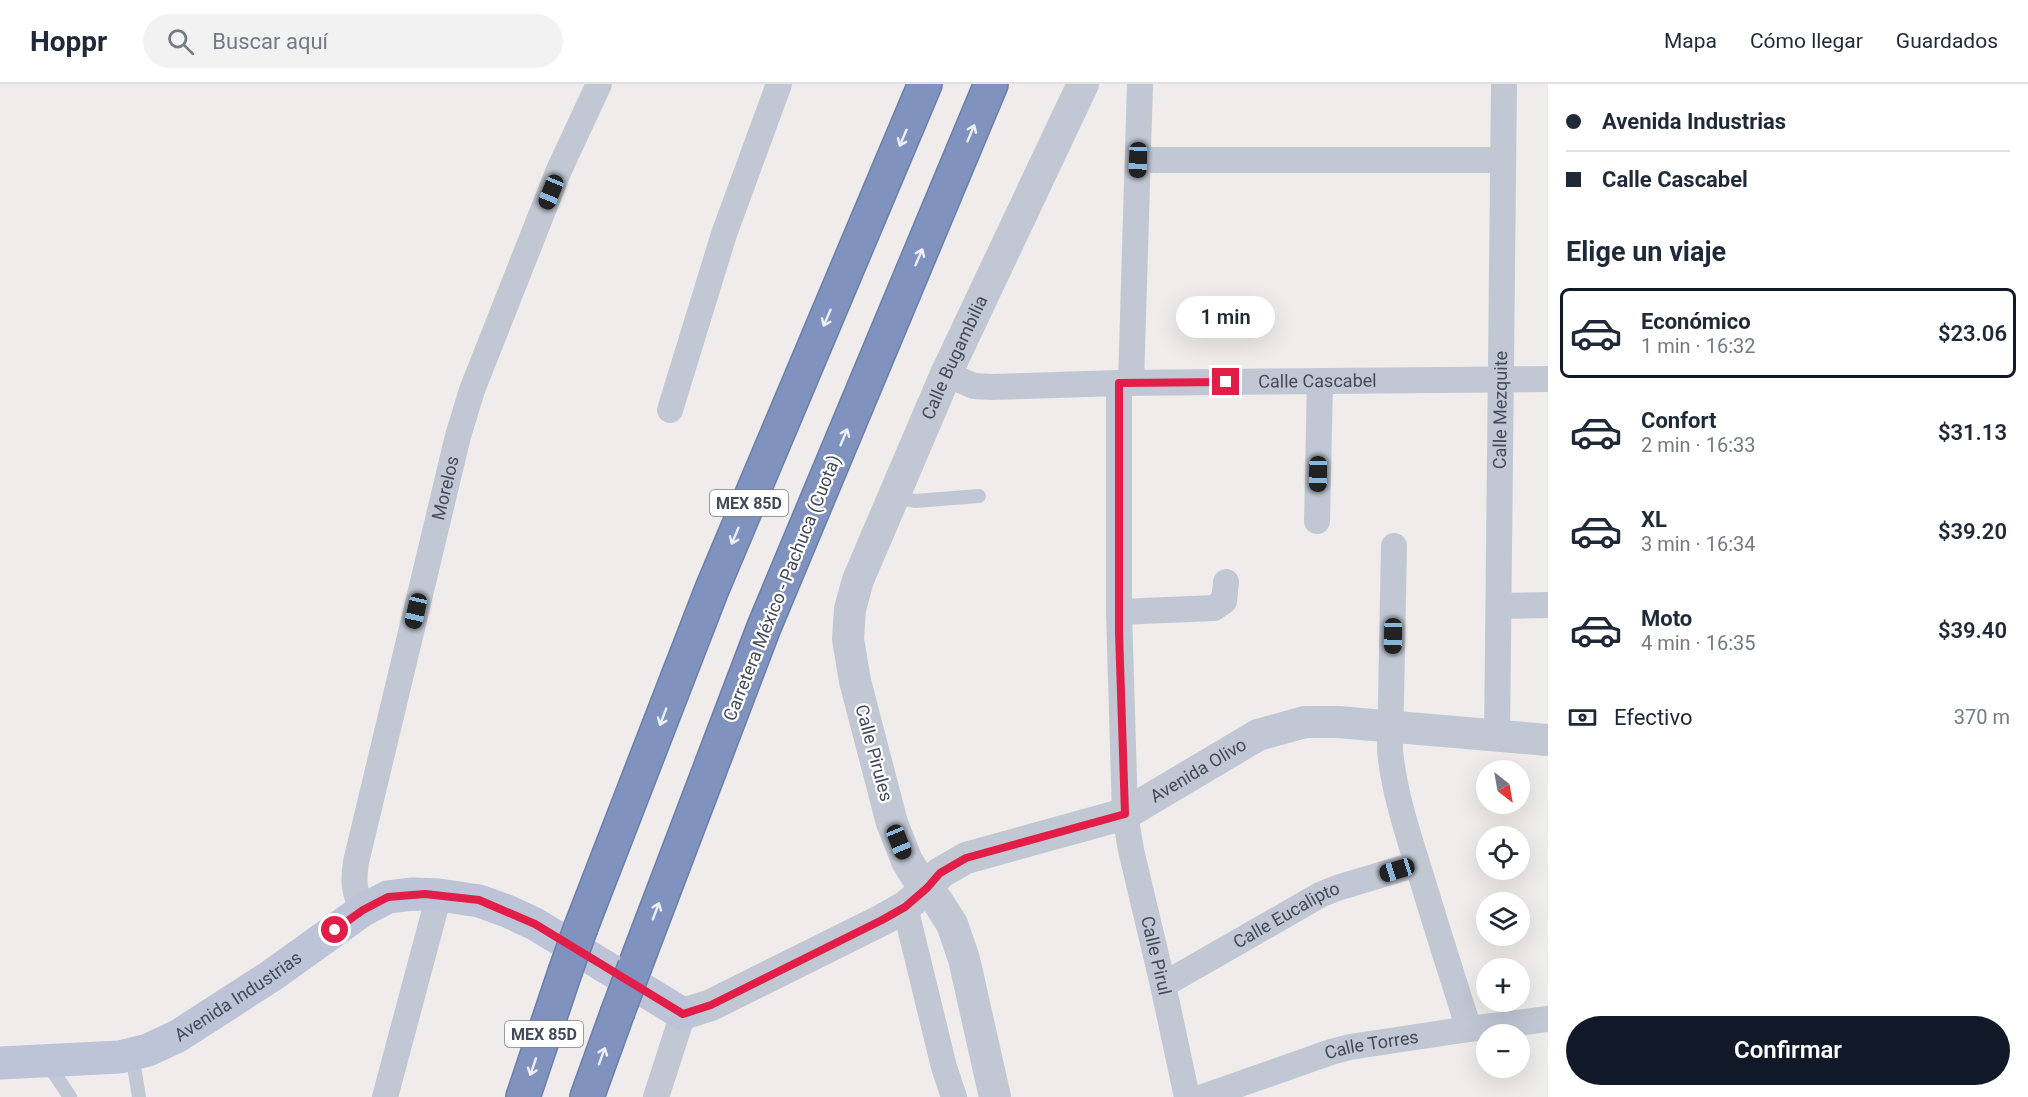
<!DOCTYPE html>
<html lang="es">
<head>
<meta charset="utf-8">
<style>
	body { margin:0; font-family:Roboto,sans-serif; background:#f2f2f3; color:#1f2937; height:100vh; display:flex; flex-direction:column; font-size:22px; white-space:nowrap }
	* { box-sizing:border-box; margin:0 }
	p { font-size:20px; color:#747a83 }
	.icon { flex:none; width:33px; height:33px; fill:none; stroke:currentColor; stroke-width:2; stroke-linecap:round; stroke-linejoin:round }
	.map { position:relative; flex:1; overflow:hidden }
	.details { display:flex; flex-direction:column; background:#fff; width:480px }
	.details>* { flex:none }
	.top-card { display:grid; align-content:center; height:132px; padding:0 18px; background:#fff }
	.needle { width:39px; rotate:149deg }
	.buttons { position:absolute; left:1476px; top:676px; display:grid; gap:12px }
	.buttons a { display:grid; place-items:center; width:54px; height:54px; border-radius:50%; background:#fff; box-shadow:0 6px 24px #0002; font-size:30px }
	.end { position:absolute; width:27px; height:27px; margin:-14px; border:8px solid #e11d48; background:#fff; box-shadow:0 0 0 3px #fff }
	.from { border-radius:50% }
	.bubble { position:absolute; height:42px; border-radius:21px; background:#fff; box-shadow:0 6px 24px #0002; font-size:20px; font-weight:600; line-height:42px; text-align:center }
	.car { position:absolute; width:18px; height:36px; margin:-18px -9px; border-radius:8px; box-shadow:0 0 4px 2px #0007; background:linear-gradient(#222 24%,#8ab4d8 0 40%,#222 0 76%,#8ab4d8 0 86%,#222 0) }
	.top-card b { display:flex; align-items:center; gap:21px; height:57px; font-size:22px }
	.top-card b+b { border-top:2px solid #e0e1e3 }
	.top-card i { width:15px; height:15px; background:#1f2937 }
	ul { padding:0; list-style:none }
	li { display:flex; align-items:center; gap:18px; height:90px; margin:0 12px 9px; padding:0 6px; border:3px solid transparent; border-radius:9px }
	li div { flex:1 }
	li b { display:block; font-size:22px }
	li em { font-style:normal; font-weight:600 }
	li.selected { border-color:#111827 }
	li>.icon { width:54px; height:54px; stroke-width:1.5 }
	h2 { padding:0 18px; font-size:27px; line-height:72px }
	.pay { display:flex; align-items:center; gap:15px; height:66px; padding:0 18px; font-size:22px }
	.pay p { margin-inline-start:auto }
	.button { display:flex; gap:12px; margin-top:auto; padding:12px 18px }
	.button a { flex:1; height:69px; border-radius:36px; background:#111827; color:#fff; font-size:24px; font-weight:600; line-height:69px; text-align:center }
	header { display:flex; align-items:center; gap:36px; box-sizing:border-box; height:84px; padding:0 30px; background:#fff; border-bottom:2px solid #e0e1e3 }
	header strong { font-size:28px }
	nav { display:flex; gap:33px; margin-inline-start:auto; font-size:21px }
	.search { width:420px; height:54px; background:#f2f2f3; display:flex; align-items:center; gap:15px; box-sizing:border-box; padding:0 21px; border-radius:33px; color:#747a83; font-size:22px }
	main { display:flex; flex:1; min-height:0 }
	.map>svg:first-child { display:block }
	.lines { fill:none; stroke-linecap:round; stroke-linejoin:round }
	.motorway-casing { stroke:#6b7eaa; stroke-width:36 }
	.service { stroke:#c1c8d4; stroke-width:14 }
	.minor { stroke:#c1c8d4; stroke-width:26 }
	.tertiary { stroke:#c1c8d4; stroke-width:32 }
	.secondary { stroke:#bdc4d7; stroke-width:33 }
	.motorway { stroke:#8093be; stroke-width:33 }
	.motorway-bridge-casing { stroke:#6b7eaa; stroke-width:36; stroke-linecap:butt }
	.motorway-bridge { stroke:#8093be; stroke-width:33 }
	.oneway { stroke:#eceff5 }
	.route { stroke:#e11d48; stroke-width:8 }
	.labels { text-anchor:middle; stroke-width:4.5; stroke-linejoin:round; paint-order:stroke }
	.shield { fill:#fff; stroke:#7b818c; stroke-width:1.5 }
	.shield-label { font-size:16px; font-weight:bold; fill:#434b5a }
	.street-label { font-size:18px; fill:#434b5a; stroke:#fff }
</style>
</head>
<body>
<header>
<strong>Hoppr</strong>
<div class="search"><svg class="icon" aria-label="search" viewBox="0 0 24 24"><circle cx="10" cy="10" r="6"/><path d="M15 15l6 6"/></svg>Buscar aquí</div>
<nav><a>Mapa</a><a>Cómo llegar</a><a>Guardados</a></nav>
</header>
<main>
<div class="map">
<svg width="1548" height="1013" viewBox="0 0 1548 1013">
	<rect width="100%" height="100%" fill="#efeceb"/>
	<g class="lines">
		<g class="motorway-casing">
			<g id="motorway">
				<polyline points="581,843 712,505 925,0"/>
				<polyline points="635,882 764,543 991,0"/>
				<polyline points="523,1013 565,888"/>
				<polyline points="587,1013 617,930"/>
			</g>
		</g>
		<g class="service">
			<polyline points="895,413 915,417 979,412"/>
			<polyline points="132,970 139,1013"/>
			<polyline points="46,977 70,1013"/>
		</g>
		<g class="minor">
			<polyline points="1138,76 1503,76"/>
			<path id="s1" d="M 946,290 L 974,302 L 991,303 L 1119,299 L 1548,295"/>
			<path id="s2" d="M 1119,299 L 1119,528 L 1125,730 L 1131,766 L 1163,901 L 1187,1013"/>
			<polyline points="1131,299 1140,0"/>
			<polyline points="670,326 724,150 779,0"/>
			<polyline points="1317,437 1320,298"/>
			<path d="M 1394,462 L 1390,666 C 1394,710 1409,753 1422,795 C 1437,845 1453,895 1469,945"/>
			<polyline points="1499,522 1548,521"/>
			<polyline points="1119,528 1214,524 1224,517 1226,498"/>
			<path id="s3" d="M 1497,653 L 1504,0"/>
			<polyline points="905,823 944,983 954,1013"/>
			<path id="s4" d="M 363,826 C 354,809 353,797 356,778 L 458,352 L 472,306 L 559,86 L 599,0"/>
			<path id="s5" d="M 1163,901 L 1320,811 L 1337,804 L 1417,780"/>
			<polyline points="385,1013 439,811"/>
			<polyline points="656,1013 683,930"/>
			<path id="s6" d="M 1203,1013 L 1331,968 L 1350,963 L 1469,945 L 1548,935"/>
		</g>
		<g class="tertiary">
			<path id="s7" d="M 683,930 L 711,921 L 882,836 L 905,823 L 927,804 L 940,789 L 966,774 L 1125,730 L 1258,651 L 1305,638 L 1338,638 L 1548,656"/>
			<path id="s8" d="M 995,1013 L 964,875 L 952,840 L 938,818 L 917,793 L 907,777 L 892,739 L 855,597 L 848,555 L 850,525 L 858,496 L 946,290 L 1083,0"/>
		</g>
		<path class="secondary" id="s9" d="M 0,979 L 120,973 L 148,966 L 178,952 L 271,892 L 363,826 L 388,813 L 413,810 L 439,811 L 479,817 L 507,827 L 535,840 L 683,930"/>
		<use href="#motorway" class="motorway"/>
		<g class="motorway-bridge-casing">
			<g id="motorway-bridge">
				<polyline points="565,888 581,843"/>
				<polyline points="617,930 635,882"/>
			</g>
		</g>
		<use href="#motorway-bridge" class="motorway-bridge"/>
	</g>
	<defs><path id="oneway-shaft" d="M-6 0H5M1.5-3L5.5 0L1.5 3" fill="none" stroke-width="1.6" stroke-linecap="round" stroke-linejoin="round" transform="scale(1.5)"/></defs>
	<g class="oneway">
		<use href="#oneway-shaft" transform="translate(971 49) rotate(-67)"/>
		<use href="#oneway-shaft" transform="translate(903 54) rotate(113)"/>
		<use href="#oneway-shaft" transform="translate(919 173) rotate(-67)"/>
		<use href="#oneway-shaft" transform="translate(827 234) rotate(113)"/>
		<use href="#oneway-shaft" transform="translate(844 353) rotate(-67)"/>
		<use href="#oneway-shaft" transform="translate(735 452) rotate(113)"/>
		<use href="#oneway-shaft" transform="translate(663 633) rotate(111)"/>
		<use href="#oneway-shaft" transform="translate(656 827) rotate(-69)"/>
		<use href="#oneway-shaft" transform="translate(602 972) rotate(-70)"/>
		<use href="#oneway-shaft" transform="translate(533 983) rotate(109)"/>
	</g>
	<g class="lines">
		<polyline class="route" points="335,846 363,826 388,813 425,810 479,816 535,840 683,930 711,921 882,836 905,823 927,804 940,789 966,774 1125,730 1119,548 1119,299 1226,298"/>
	</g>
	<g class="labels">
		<g class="shield">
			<rect x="710" y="406" width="78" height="26" rx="4.5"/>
			<rect x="505" y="937" width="78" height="26" rx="4.5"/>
		</g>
		<g class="shield-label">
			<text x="749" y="425">MEX 85D</text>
			<text x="544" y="956">MEX 85D</text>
		</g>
		<g class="street-label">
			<text dy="6" stroke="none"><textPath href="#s8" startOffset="789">Calle Bugambilia</textPath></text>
			<text dy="6" stroke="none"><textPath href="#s1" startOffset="374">Calle Cascabel</textPath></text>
			<text dy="6" stroke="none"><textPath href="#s3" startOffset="327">Calle Mezquite</textPath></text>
			<text dy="6" stroke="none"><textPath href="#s4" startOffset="434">Morelos</textPath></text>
			<text transform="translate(782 504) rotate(-68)" y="6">Carretera México - Pachuca (Cuota)</text>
			<text transform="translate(874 669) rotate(75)" y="6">Calle Pirules</text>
			<text dy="6" stroke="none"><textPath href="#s7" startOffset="576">Avenida Olivo</textPath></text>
			<text dy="6" stroke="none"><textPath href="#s5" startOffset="142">Calle Eucalipto</textPath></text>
			<text dy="6" stroke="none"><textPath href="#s2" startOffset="576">Calle Pirul</textPath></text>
			<text dy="6" stroke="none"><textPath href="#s9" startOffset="254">Avenida Industrias</textPath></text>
			<text dy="6" stroke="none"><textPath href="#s6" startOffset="177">Calle Torres</textPath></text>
		</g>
	</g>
</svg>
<div class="buttons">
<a><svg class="needle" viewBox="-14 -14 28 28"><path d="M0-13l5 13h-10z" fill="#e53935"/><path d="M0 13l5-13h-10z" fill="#747a83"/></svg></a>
<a><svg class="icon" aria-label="locate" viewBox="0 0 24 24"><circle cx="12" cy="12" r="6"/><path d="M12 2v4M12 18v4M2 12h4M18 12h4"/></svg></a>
<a><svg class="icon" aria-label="layers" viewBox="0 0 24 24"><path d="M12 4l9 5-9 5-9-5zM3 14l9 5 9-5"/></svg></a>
<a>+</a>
<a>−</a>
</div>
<i class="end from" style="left:335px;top:846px"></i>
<i class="end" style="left:1226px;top:298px"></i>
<div class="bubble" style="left:1176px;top:212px;width:99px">1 min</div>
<i class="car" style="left:1138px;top:76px;rotate:182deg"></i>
<i class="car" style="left:551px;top:108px;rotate:202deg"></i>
<i class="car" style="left:1318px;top:390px;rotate:181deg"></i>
<i class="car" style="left:416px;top:527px;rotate:193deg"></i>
<i class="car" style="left:1393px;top:552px;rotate:181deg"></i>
<i class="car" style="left:899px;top:758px;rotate:158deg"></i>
<i class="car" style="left:1397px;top:786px;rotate:253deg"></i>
</div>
<section class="details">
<div class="top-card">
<b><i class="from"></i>Avenida Industrias</b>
<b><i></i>Calle Cascabel</b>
</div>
<h2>Elige un viaje</h2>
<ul>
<li class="selected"><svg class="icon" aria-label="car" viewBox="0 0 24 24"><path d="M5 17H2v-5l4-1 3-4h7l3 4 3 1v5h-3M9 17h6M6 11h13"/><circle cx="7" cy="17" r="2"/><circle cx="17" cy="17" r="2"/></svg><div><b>Económico</b><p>1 min · 16:32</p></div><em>$23.06</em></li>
<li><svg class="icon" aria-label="car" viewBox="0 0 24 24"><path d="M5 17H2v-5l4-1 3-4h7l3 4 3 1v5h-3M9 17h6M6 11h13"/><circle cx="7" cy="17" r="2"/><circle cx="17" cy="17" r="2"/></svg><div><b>Confort</b><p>2 min · 16:33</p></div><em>$31.13</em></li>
<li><svg class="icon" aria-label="car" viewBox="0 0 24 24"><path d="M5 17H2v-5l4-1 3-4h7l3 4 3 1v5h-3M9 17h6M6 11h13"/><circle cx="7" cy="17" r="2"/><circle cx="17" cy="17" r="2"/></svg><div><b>XL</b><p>3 min · 16:34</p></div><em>$39.20</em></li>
<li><svg class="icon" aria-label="car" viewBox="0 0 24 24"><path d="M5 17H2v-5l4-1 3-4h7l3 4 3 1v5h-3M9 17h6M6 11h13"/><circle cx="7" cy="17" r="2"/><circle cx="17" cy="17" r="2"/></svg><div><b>Moto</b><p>4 min · 16:35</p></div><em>$39.40</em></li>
</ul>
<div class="pay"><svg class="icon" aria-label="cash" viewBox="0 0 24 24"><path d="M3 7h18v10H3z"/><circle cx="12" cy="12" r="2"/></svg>Efectivo<p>370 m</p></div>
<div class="button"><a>Confirmar</a></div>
</section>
</main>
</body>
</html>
